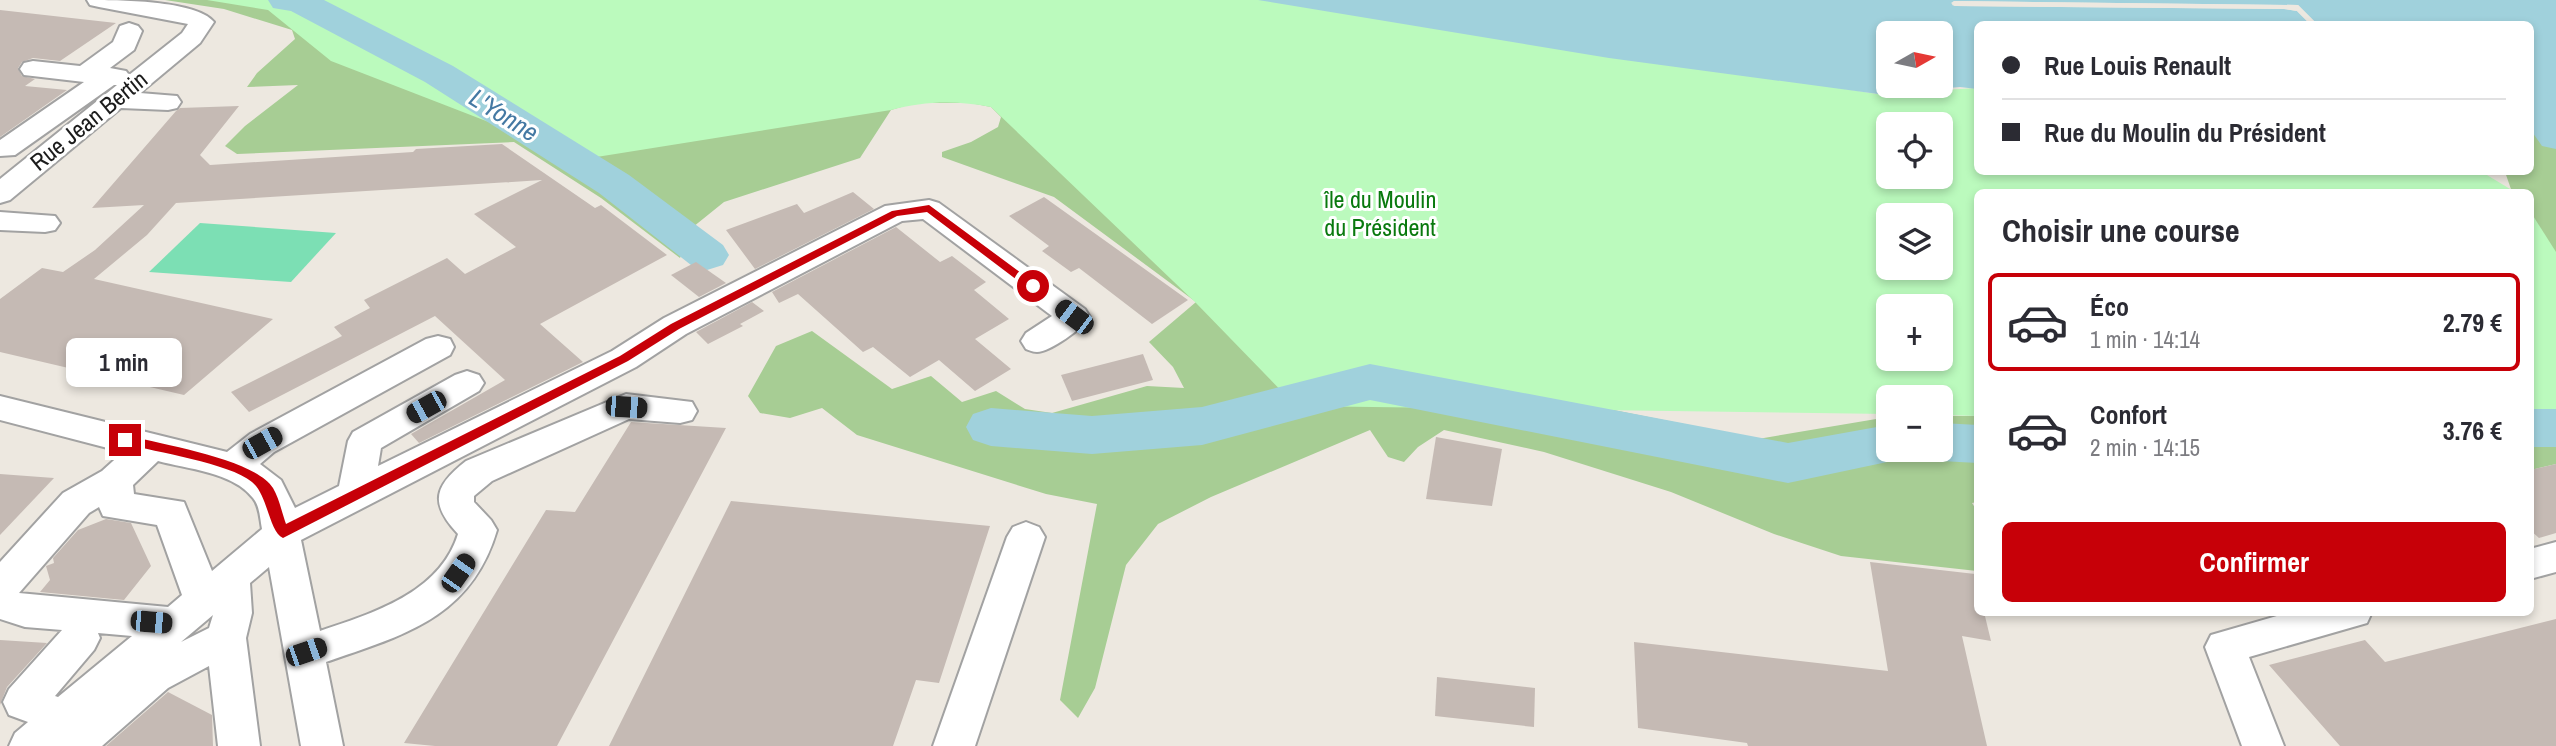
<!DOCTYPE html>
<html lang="fr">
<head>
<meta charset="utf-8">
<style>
	body { margin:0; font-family:"Archivo Narrow",sans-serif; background:#f7f7f7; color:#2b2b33; height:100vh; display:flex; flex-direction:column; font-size:26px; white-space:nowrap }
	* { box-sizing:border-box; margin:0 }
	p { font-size:23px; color:#7c7c81 }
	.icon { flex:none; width:38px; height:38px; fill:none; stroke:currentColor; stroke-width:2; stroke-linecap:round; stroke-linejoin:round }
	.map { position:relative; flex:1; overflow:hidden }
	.sheet { position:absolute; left:1974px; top:189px; width:560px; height:427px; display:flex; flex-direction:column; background:#fff; border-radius:10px; box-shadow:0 4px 10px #0003 }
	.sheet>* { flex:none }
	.hud { position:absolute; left:1974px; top:21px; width:560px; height:154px; border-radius:10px; box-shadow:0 4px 10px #0003; display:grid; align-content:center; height:154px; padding:0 28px; background:#fff }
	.needle { width:46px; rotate:81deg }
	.fabs { position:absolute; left:1876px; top:21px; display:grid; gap:14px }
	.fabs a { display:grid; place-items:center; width:77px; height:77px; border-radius:10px; background:#fff; box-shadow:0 4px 10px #0003; font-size:35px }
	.end { position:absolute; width:32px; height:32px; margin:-16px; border:9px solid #c70008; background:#fff; box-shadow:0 0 0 4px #fff }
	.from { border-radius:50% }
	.bubble { position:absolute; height:49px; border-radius:10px; background:#fff; box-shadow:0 4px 10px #0003; font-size:23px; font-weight:700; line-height:49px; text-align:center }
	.car { position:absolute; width:21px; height:42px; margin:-21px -10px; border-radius:9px; box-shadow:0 0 5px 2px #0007; background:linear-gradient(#222 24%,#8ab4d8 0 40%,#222 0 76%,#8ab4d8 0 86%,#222 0) }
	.hud b { display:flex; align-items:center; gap:24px; height:66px; font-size:26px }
	.hud b+b { border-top:2px solid #e1e1e2 }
	.hud i { width:18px; height:18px; background:#2b2b33 }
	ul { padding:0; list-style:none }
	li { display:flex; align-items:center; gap:21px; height:98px; margin:0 14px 10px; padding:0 14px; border:4px solid transparent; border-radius:10px }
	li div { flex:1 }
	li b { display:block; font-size:26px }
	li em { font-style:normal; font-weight:700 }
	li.current { border-color:#c70008 }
	li>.icon { width:63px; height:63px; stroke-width:1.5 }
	h2 { padding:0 28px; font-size:32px; line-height:84px }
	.primary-button { display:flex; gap:14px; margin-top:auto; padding:14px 28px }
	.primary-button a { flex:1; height:80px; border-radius:10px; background:#c70008; color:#fff; font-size:28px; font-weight:700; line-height:80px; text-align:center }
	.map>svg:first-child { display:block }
	.forest { fill:#a7cd94 }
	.park { fill:#bbfabd; fill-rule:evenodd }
	.pitch { fill:#7cdfb4 }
	.water { fill:#a0d1dc; fill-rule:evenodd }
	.pier { fill:#ede8e0 }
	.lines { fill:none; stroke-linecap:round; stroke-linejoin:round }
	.river { fill:#a0d1dc; fill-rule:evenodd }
	.building { fill:#c5bab4 }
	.minor-casing { stroke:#a2a2a2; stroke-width:4 }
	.minor { fill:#fff; fill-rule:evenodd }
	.route { fill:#c70008 }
	.labels { text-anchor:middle; stroke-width:6; stroke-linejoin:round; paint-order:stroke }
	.street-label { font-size:24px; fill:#1b1b1b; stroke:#fff }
	.park-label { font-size:24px; fill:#09790e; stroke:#fff }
	.water-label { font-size:26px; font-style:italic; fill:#4479a3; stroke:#fff }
</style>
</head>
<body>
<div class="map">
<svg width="2556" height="746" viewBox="0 0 2556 746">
	<rect width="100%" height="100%" fill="#ede8e0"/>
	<g class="forest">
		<polygon points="165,0 351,0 862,29 1455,378 1758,439 1888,417 1888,450 1941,450 1941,416 1977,416 1977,502 1972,503 1977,511 1977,571 1841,556 1774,534 1671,492 1544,452 1444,430 1418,447 1404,462 1388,457 1370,430 1211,497 1158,524 1126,565 1095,688 1078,718 1060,700 1097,504 1046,494 857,435 822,408 790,418 760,413 748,396 776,346 812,331 892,389 931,376 962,402 996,391 1025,409 1052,413 1147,386 1184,388 1173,367 1149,342 1196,302 1054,197 942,157 942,152 971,142 998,127 1001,117 991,107 970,103 915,103 891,110 860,158 724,202 693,227 680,258 601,198 514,142 237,154 225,146 245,126 298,85 247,87 257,73 295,39 292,30 224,9"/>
		<polygon points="2531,120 2556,121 2556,305 2531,247 2530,192 2512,192 2505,172 2530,172"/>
		<polygon points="2556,355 2556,464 2531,470 2531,379"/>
	</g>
	<g class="park">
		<path d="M 207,0 L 1275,0 L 1877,94 L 1977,88 L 1978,172 L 2482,172 L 2515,192 L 1978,192 L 1977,416 L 1941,415 L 1941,397 L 1888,397 L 1888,414 L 1296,406 L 1196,303 L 991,107 C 957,100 923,101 891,110 L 584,159 L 331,61 L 268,10 ZM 1888,124 L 1941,124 L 1941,177 L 1888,177 ZM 1888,215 L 1941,215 L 1941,268 L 1888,268 ZM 1888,306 L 1941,306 L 1941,359 L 1888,359 Z"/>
		<polygon points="2530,211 2556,252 2556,413 2531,413"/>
	</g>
	<polygon class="pitch" points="200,223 336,233 291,282 149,272"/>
	<path class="water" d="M 1258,0 L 2556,0 L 2556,120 L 2531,120 L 2530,24 L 2317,24 L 2298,5 L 1954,1 L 1952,5 L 1955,6 L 2284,9 L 2297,11 L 2310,24 L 1978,24 L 1977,89 L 1960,87 L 1878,94 L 1609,58 ZM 1888,33 L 1941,33 L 1941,86 L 1888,86 Z"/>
	<polygon class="pier" points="1954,1 2298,5 2317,24 2310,24 2297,11 2284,9 1955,6 1951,3"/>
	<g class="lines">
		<g class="river">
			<polygon points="268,0 324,0 453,66 629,175 723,245 729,255 723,265 707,270 691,265 599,193 425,82 291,11 273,8"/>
			<polygon points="2530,84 2544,88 2556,106 2556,149 2542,146 2530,129"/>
			<polygon points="1370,364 1788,443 1888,425 1888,450 1911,450 1906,458 1788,483 1370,400 1202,445 1092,454 991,446 973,440 966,427 973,414 991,408 1092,416 1202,407"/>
			<rect x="2530" y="409" width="26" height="38"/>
			<polygon points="1941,423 1978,425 1978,463 1941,461 1923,455 1920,450 1941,450"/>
		</g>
	</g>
	<g class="building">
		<polygon points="0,10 116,23 60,61 33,58 22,62 18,68 22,76 35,79 25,86 67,90 0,137"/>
		<polygon points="239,106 200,155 210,165 413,152 416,149 502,144 595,208 601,205 667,255 540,324 583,362 419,443 411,434 505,380 435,316 249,412 231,392 342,336 334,327 370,308 364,300 447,258 465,274 516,247 474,214 542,180 176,203 147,235 94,279 273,319 184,395 0,352 0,299 42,268 63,272 95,250 144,205 92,208 176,111 180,108"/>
		<polygon points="853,192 874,209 755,269 726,230 797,204 804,213"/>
		<polygon points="1044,197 1188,300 1152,324 1079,268 1071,272 1042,251 1049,246 1009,216"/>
		<polygon points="896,227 940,262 952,256 986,282 974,290 1009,319 975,339 1011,369 975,391 939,360 910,377 873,347 863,352 798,294 779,303 772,292"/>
		<polygon points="696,262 726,283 699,297 671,275"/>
		<polygon points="752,302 764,311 740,324 743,326 708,344 696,332"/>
		<polygon points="1143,354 1153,380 1072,401 1061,375"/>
		<polygon points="631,422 726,428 557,746 435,746 404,743 546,510 575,512"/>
		<polygon points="1436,437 1502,449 1492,506 1426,499"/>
		<polygon points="2556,464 2556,533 2539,538 2530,530 2530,470"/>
		<polygon points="0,474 54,478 0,535"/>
		<polygon points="731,501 990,526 939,683 916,680 893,746 609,746"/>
		<polygon points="106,519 131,523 151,566 124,600 40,592 50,580 46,566 54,563 53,558 78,530"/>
		<polygon points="1870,562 1975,574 1978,612 1984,612 1991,641 1962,636 1987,746 1748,746 1747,743 1638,728 1634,642 1888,671"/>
		<polygon points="2556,619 2556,746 2340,746 2269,665 2365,640 2385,662"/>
		<polygon points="0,640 47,643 7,687 0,705"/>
		<polygon points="1437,677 1535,688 1534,727 1435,716"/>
		<polygon points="168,692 212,715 213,746 106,746"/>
	</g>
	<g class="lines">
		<g class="minor-casing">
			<g id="minor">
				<path d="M 87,0 C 117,0 196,0 214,22 L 200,43 L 140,93 L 177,96 L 181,102 L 177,108 L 168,110 L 121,108 L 10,200 L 0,203 L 0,179 L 117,85 L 114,85 L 15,155 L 0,156 L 0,140 L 84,82 L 24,75 L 20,69 L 24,63 L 33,61 L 80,66 L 113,42 L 120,26 L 129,23 L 138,26 L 142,31 L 134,50 L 110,68 L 126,71 L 129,75 L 182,33 L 188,24 L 99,7 L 90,5 Z"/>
				<path d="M 929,200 L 939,203 L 1085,309 L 1090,317 C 1083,328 1050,352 1037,352 C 1033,352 1029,350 1026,349 L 1021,341 L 1026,333 L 1052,316 L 923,219 L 902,221 L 686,334 L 636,367 L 301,540 L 320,631 C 373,613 440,593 458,534 C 429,503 434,486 466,461 L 626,394 L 692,402 L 697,411 L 692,420 L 680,423 L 629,419 L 492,481 L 474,496 L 474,502 L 491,520 L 497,530 C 471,618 404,635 326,662 L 343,746 L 301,746 L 269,567 L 250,583 L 252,613 L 246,638 L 260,746 L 218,746 L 209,666 L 168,688 L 102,746 L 9,746 L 15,733 L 28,722 L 9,715 L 3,702 L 9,689 L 62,630 L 25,627 L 0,619 L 0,562 L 63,493 L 102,471 L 123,452 L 0,420 L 0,396 L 227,452 L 250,434 L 426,339 L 438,336 L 450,339 L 454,347 L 450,355 L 274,452 L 260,464 L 281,480 L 295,508 L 339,486 L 348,441 L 353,432 L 455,375 L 467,371 L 479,375 L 484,383 L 479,391 L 381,448 L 378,466 L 612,351 L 664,318 L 885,206 ZM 158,461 C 187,469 233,472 253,498 C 260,506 260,519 262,529 L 212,571 L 184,502 L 134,494 L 133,485 ZM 99,507 L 103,516 L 157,525 L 182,595 L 168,607 L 19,593 L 89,513 ZM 213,615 L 209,628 L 181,642 ZM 98,633 L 132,636 L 58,697 L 55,696 L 94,650 L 100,638 Z"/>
				<polygon points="0,212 55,216 60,223 55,230 45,232 0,230"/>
				<polygon points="1026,522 1039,527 1045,537 975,746 933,746 1007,537 1013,527"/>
				<polygon points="2556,542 2556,572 2530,579 2530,549"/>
				<polygon points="2291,612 2372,612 2367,623 2249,657 2284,746 2242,746 2205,647 2211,635"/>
			</g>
		</g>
		<use href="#minor" class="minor"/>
	</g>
	<path class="route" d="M 929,205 L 1036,284 L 1036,289 L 1029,289 L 927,212 L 897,216 L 679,329 L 628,361 L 283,538 C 269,532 268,495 252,482 C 229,463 156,452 125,444 L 120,440 L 125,435 C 160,444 255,459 273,488 C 279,498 282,513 286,524 L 620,356 L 671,324 L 892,211 Z"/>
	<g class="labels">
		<g class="street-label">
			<text transform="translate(89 121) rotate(-39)" y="8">Rue Jean Bertin</text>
		</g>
		<g class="park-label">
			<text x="1380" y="208">île du Moulin<tspan x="1380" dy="28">du Président</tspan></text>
		</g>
		<g class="water-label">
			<text transform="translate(504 115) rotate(32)" y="9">L'Yonne</text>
		</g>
	</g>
</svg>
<div class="fabs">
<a><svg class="needle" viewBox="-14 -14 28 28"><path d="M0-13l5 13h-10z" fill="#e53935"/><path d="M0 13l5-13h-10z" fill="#7c7c81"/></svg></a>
<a><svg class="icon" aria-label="locate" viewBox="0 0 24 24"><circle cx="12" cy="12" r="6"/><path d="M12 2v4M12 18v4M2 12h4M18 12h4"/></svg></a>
<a><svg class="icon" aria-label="layers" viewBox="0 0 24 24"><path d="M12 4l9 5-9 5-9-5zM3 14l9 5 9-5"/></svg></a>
<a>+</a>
<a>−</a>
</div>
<i class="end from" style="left:1033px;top:286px"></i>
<i class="end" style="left:125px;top:440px"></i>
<div class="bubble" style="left:66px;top:338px;width:116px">1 min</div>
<i class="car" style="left:1074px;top:317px;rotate:307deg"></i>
<i class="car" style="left:426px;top:407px;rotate:241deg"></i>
<i class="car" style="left:626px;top:407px;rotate:94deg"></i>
<i class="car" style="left:262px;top:443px;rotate:61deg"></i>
<i class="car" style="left:458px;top:573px;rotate:35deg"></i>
<i class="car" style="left:151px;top:622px;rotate:95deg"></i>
<i class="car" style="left:306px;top:652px;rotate:71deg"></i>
<div class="hud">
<b><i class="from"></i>Rue Louis Renault</b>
<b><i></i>Rue du Moulin du Président</b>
</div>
<section class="sheet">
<h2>Choisir une course</h2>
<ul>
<li class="current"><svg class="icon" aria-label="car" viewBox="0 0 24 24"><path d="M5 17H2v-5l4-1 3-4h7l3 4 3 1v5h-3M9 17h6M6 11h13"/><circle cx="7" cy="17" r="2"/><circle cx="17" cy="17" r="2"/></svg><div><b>Éco</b><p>1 min · 14:14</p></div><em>2.79 €</em></li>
<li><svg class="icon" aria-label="car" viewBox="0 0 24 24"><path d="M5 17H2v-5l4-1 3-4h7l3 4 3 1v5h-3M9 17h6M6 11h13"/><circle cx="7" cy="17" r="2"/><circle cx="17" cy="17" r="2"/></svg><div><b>Confort</b><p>2 min · 14:15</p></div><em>3.76 €</em></li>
</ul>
<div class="primary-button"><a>Confirmer</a></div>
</section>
</div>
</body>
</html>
